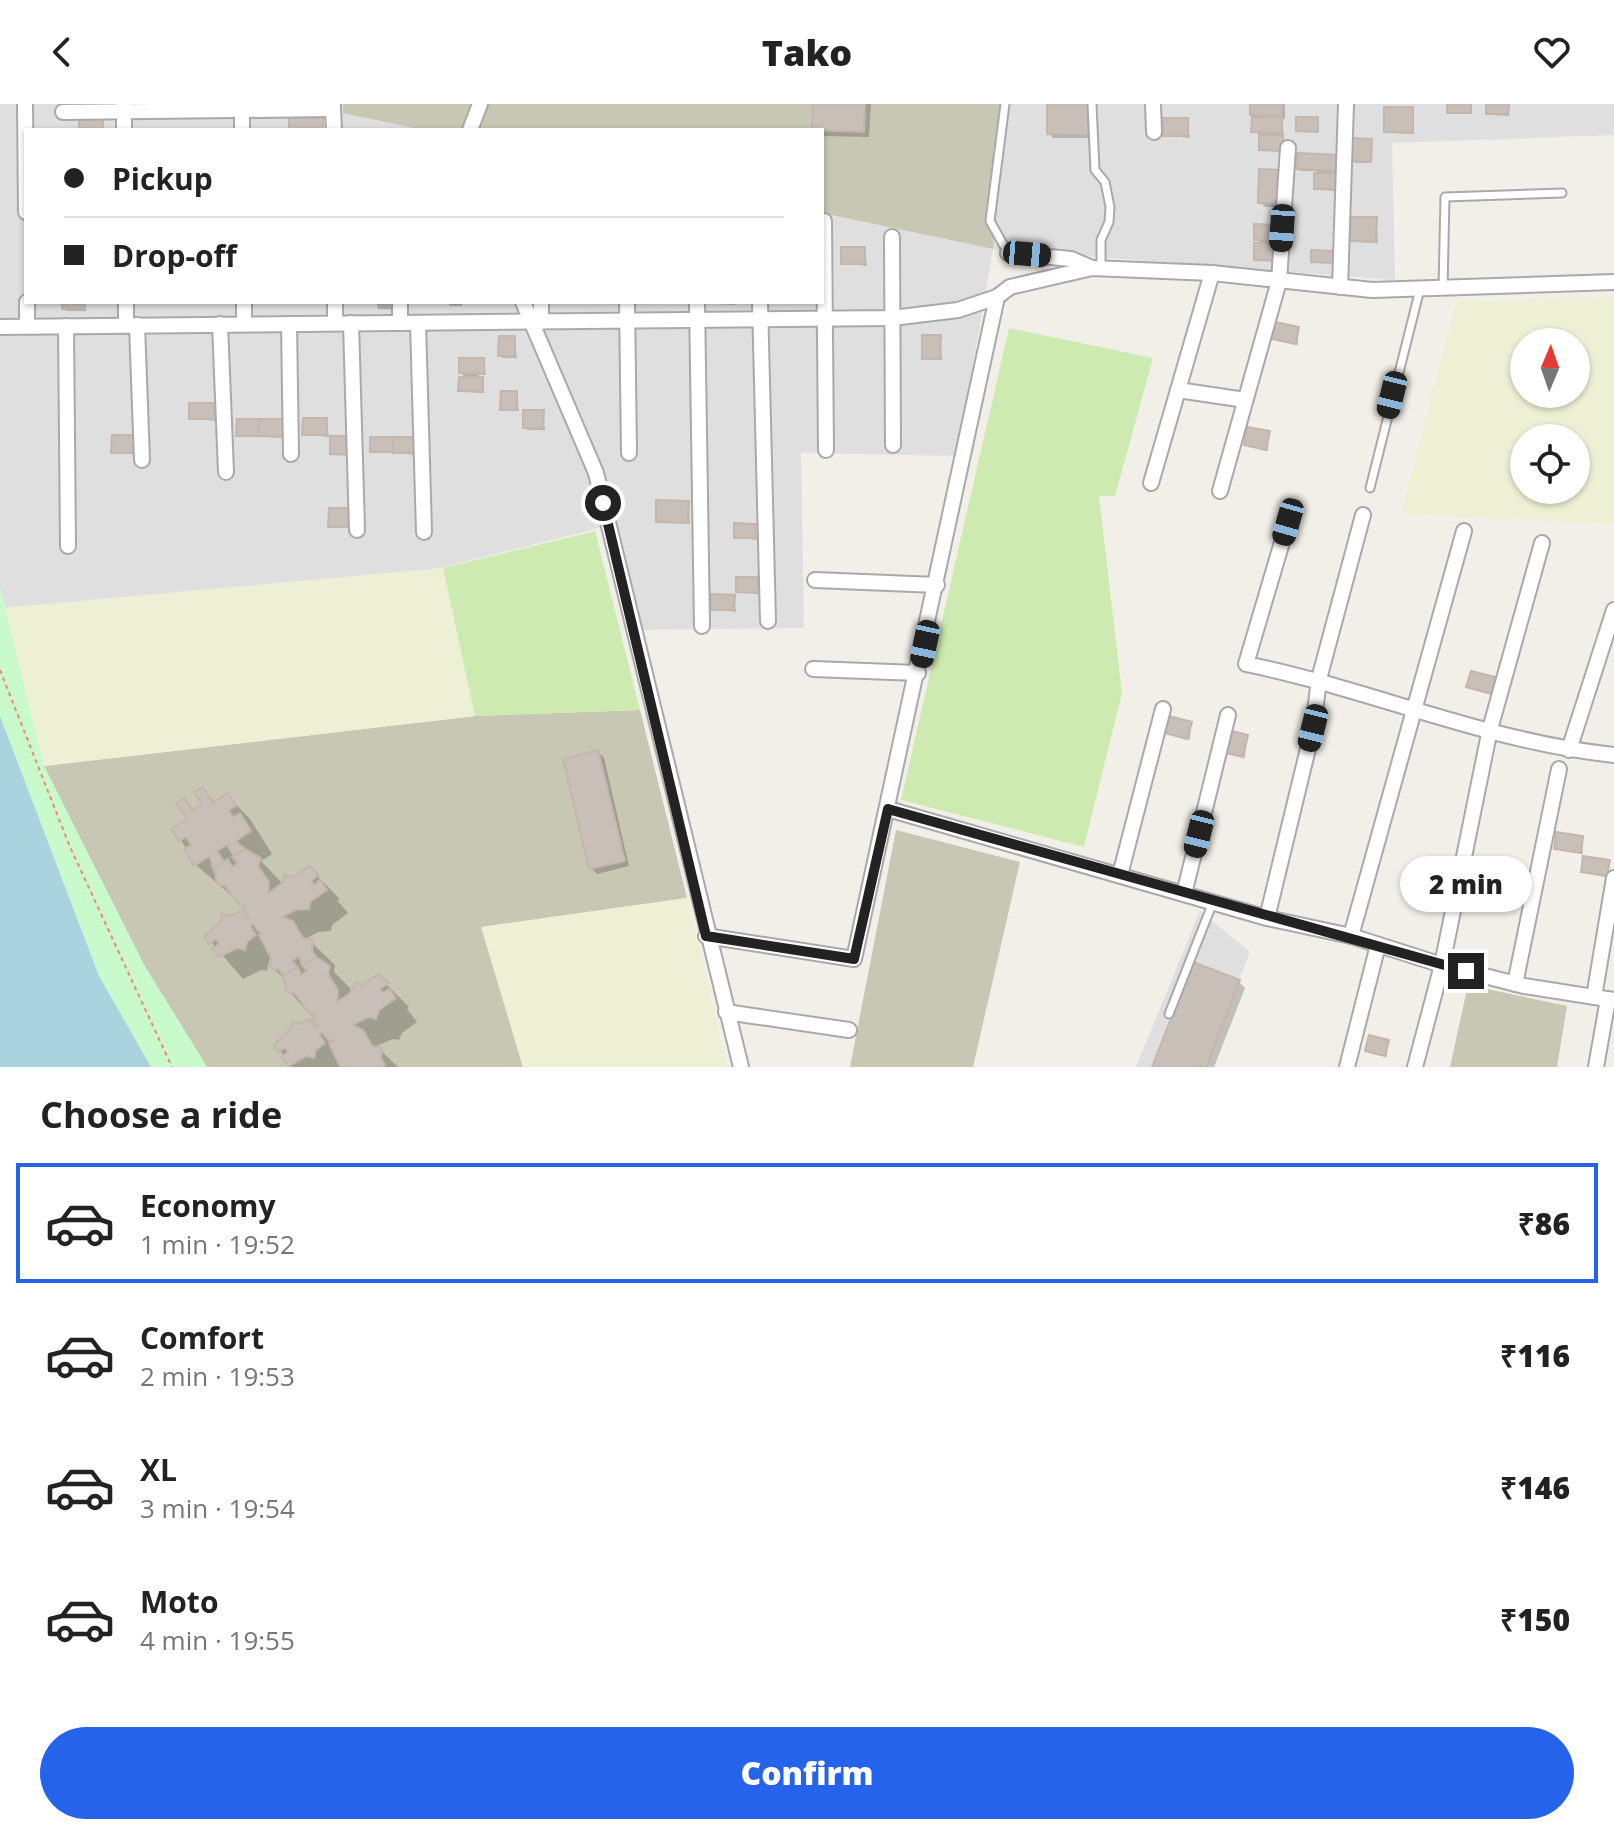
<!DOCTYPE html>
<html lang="en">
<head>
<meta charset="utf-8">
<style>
	body { margin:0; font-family:"Open Sans",sans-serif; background:#f6f6f6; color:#222; height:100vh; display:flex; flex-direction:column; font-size:30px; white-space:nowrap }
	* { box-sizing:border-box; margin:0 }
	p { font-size:26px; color:#767676 }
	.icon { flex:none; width:44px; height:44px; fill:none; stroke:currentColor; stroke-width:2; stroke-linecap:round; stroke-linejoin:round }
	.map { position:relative; height:963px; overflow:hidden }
	.panel { display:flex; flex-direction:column; background:#fff; flex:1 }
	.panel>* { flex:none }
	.hud { position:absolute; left:24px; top:24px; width:800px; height:176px; border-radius:0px; box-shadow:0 2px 6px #0004; display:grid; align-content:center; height:176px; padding:0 40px; background:#fff }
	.needle { width:52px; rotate:2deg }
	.buttons { position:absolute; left:1510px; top:224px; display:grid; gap:16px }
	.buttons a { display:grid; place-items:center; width:80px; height:80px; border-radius:50%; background:#fff; box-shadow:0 2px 6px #0004; font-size:40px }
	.end { position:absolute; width:36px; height:36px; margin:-18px; border:10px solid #222; background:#fff; box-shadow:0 0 0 4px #fff }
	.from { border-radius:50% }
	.bubble { position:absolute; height:56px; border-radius:28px; background:#fff; box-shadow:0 2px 6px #0004; font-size:26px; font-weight:800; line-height:56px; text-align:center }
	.car { position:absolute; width:24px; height:48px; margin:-24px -12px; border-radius:10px; box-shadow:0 0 6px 2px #0007; background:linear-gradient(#222 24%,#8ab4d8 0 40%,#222 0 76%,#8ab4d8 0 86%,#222 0) }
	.hud b { display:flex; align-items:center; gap:28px; height:76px; font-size:30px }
	.hud b+b { border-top:2px solid #e0e0e0 }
	.hud i { width:20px; height:20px; background:#222 }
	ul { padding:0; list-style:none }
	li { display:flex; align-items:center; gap:24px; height:120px; margin:0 16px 12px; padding:0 24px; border:4px solid transparent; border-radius:0px }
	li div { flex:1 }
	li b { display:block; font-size:30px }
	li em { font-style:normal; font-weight:800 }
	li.active { border-color:#2563eb }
	li>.icon { width:72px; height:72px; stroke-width:1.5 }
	h2 { padding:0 40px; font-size:36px; line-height:96px }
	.button { display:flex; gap:16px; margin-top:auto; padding:16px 40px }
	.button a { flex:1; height:92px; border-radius:48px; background:#2563eb; color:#fff; font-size:32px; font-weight:800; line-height:92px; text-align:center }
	header { display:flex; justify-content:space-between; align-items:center; height:104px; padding:0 40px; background:#fff; font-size:36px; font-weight:800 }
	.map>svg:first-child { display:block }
	.residential { fill:#e0dfdf }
	.construction { fill:#c7c7b4 }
	.farmland { fill:#eef0d5; fill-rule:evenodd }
	.grass { fill:#cdebb0 }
	.park { fill:#c8facc }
	.water { fill:#aad3df }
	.shadow { fill:#0003 }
	.building { fill:#c7bfb8; stroke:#c4b6ab; stroke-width:2 }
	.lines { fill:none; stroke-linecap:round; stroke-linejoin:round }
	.lane-casing { stroke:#a9a9a9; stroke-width:11 }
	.street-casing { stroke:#a9a9a9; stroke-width:18 }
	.path { stroke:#fa8072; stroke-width:2; stroke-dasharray:4 4; stroke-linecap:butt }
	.lane { stroke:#fff; stroke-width:7 }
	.street { stroke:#fff; stroke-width:14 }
	.route { stroke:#222; stroke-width:10 }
</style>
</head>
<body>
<header><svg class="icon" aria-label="back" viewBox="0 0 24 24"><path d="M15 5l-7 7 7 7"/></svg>Tako<svg class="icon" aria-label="heart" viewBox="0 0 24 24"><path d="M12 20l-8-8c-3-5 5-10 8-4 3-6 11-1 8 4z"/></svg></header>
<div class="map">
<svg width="1614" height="963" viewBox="0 0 1614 963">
	<rect width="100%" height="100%" fill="#f2efe9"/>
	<g class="residential">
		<polygon points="0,0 343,0 344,9 423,26 26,26 26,198 822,198 822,109 993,145 1007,0 1614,0 1614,31 1392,39 1395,176 993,145 957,352 801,349 804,524 641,526 615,420 436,465 5,504 0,483"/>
		<polygon points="1200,807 1250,848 1203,963 1136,963"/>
	</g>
	<g class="construction">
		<polygon points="343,0 1007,0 993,145 822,109 822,26 423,26 343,9"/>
		<polygon points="640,606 687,794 482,823 523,963 207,963 144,861 44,662 475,612"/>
		<polygon points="896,726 1020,758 973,963 850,963"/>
		<polygon points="1468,881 1567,902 1557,963 1450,963"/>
	</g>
	<g class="farmland">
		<path d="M 1614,192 L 1614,420 L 1401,410 L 1456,198 ZM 1524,238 L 1576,238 L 1576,290 L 1524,290 ZM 1524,334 L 1576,334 L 1576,386 L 1524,386 Z"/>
		<polygon points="443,464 475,612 44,662 5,504"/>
		<polygon points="687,794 727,963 523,963 481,823"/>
	</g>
	<g class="grass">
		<polygon points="1009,224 1153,254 1115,392 1099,392 1122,589 1084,743 901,696"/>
		<polygon points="595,427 640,606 475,612 443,464"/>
	</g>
	<polygon class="park" points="0,483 44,662 144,861 207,963 151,963 99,872 0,612"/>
	<polygon class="water" points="0,612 99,872 151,963 0,963"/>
	<g class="shadow">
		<polygon points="815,0 871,0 869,33 822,32"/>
		<polygon points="1049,0 1092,0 1091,34 1053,34 1049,29"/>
		<polygon points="1252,0 1285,0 1285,15 1281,15 1284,30 1279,30 1284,35 1284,48 1261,46 1261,30 1253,27"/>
		<polygon points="1488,0 1510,0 1509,12 1491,11"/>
		<polygon points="1470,1 1472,10 1449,8"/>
		<polygon points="1412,5 1414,30 1386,28"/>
		<polygon points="1317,15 1319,29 1298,26"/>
		<polygon points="1187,16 1190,34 1165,31"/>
		<polygon points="1371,37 1372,59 1356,59 1353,57"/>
		<polygon points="1299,52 1341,68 1333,68 1338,73 1338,87 1318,86 1316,67 1301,67"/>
		<polygon points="1285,72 1285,103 1265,103 1260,98"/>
		<polygon points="1376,115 1378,139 1351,137"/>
		<polygon points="1256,122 1279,138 1270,138 1276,144 1276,158 1256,156 1262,141 1256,135"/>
		<polygon points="865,145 867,162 843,159"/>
		<polygon points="64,198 86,198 86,207 66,207"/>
		<polygon points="376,198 399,198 399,206 378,205"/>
		<polygon points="447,198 463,198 462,202 450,202"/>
		<polygon points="714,198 735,198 735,201 716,200"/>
		<polygon points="1298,224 1298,241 1274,235"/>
		<polygon points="940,233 942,256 926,256 924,254"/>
		<polygon points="514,234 517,254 503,254 500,251"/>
		<polygon points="484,256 486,271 478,271 484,277 484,289 463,288 460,286 467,275 461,269"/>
		<polygon points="516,289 519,307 505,307 502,305"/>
		<polygon points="214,301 216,317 191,314"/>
		<polygon points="543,308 545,326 528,326 525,324"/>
		<polygon points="326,316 329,333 304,330"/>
		<polygon points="285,317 287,334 238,331"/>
		<polygon points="1269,329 1268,347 1246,340"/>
		<polygon points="414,335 416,351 372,347"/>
		<polygon points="688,399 690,420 658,417"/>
		<polygon points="755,422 757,436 736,433"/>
		<polygon points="757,475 759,490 738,487"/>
		<polygon points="734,493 736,508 713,505"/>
		<polygon points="1191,620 1190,636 1167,628"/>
		<polygon points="1247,633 1245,654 1229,648"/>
		<polygon points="598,648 604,654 629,762 597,770 591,764"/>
		<polygon points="202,685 216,699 228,692 250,715 272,750 261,757 283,780 310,765 340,795 337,796 348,809 332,821 331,827 318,828 307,834 335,861 334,868 350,884 350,893 379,873 409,903 407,905 417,918 402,929 399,936 393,935 376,942 398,963 292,963 287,959 276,938 292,927 321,923 289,887 289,880 272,863 274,853 270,852 267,867 261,866 243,875 207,833 252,814 244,802 196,761 181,736 189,716 184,696 195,707 205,701"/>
		<polygon points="1582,734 1583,750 1556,744"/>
		<polygon points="1609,758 1609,774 1583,768"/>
		<polygon points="1239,878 1245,884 1214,963 1154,963"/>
		<polygon points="1388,938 1387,953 1367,947"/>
	</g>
	<g class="building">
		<polygon points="813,0 865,0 864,28 812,26"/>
		<polygon points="1047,0 1088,0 1088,31 1047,30"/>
		<polygon points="1250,0 1282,0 1282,12 1250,11"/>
		<rect x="1447" y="0" width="24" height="9"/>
		<rect x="1486" y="0" width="22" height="10"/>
		<polygon points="1384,3 1413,3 1413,29 1384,28"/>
		<rect x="289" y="8" width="34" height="18"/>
		<rect x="79" y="13" width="24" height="13"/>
		<polygon points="1252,13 1282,13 1282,29 1251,28"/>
		<polygon points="1296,13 1318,13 1318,28 1296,27"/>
		<rect x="1163" y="14" width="25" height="18"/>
		<polygon points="1259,30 1283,31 1283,47 1259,46"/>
		<polygon points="1352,34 1372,35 1371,58 1351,57"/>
		<polygon points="1297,49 1340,51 1340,67 1296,65"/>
		<polygon points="1259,65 1282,66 1281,100 1258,99"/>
		<rect x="1314" y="69" width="23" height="16"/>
		<polygon points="1350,113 1377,113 1376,138 1349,137"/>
		<polygon points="1254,120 1278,121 1278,136 1254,136"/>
		<polygon points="1254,139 1275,139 1275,157 1254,156"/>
		<rect x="841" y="143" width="24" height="17"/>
		<polygon points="1311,146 1334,147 1334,159 1311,158"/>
		<rect x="62" y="198" width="23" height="7"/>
		<polygon points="1276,218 1299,223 1296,240 1272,235"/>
		<polygon points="922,231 941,231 940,255 922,255"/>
		<polygon points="499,232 515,232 515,252 498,252"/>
		<polygon points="459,254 484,254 484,270 459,269"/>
		<polygon points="459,273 483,273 483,287 458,287"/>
		<polygon points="501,287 517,287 517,306 500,306"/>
		<rect x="189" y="299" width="25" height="16"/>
		<polygon points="523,306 544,306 543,324 523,324"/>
		<polygon points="303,314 327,314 327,331 302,331"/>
		<polygon points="237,315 259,315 258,332 236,332"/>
		<polygon points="259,315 285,315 285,333 258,332"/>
		<polygon points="1247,323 1270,327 1266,346 1244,341"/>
		<polygon points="112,331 135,331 135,349 111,349"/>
		<polygon points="330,332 353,332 353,351 330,350"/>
		<rect x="370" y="333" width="23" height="15"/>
		<rect x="393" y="333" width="22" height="16"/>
		<polygon points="656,396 689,397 688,419 656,418"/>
		<polygon points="329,404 351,404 351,423 328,423"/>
		<polygon points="734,419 756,420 755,434 734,434"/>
		<polygon points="736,473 758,473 758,489 736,488"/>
		<polygon points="711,490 735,491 734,506 711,506"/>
		<polygon points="1471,567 1499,574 1495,591 1466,583"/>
		<polygon points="1169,612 1192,618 1187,635 1165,629"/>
		<polygon points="1232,627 1248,631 1243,653 1226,649"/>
		<polygon points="598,646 625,757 589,765 563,655"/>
		<polygon points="203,683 213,699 228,689 236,702 229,706 233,713 240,709 251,727 236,737 245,745 234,752 227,741 217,747 224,758 213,765 210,752 194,762 184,745 191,741 186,733 179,737 171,725 187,715 176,699 185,694 192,706 202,700 194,688"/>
		<polygon points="1556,728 1583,732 1581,749 1554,745"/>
		<polygon points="245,745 261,754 258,762 269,778 268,790 283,778 284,771 293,773 310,762 319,771 311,777 314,781 320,776 327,786 310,798 309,805 295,806 282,813 293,817 303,834 313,836 312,846 316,853 302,862 299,852 292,857 298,863 283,872 279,866 270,864 271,854 259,831 263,829 259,828 253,820 250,822 256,831 247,838 245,846 237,844 219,853 212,845 219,840 216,835 209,840 204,833 221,817 222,810 230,812 241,807 246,815 249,814 244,806 245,801 242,803 225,782 217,780 214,764 228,755 232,763 238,759 232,753"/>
		<polygon points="1583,752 1610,756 1607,772 1581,768"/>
		<polygon points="316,853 330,862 328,870 338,886 337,898 349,890 356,878 362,881 379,870 389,879 380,885 383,889 389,885 396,894 379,906 376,915 369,913 352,921 363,926 372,942 382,944 381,954 385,961 382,963 340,963 329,939 333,937 328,936 322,928 319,930 325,939 316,946 314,954 307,952 289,962 281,953 288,948 285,944 278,948 274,941 290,925 292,918 299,920 310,915 316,924 318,922 313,914 315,909 311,911 295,890 287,888 283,872 298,863 301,871 307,867 302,862"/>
		<polygon points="1193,858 1240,876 1206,963 1152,963"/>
		<polygon points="1369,931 1389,936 1385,952 1365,947"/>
	</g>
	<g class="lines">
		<g class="lane-casing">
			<g id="lane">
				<polyline points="1005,0 990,117 1008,149"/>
				<polyline points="1092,0 1095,66 1105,78 1110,103 1109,118 1101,136 1101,165"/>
				<polyline points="1443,185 1445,93 1562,89"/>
				<polyline points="1370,384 1420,185"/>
				<polyline points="1169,910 1213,798"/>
			</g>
		</g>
		<g class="street-casing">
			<g id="street">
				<polyline points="25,0 26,108"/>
				<polyline points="124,0 124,26"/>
				<polyline points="242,0 242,26"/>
				<polyline points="1153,0 1154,28"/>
				<polyline points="333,5 334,26"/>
				<polyline points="63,8 333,5 333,0"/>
				<polyline points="470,26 480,0"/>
				<polyline points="824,117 826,346"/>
				<polyline points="892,133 893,341"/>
				<polyline points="1008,149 1071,155 1092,164"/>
				<polyline points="1340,183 1346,0"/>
				<polyline points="27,198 27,222"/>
				<polyline points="126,198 126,221"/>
				<polyline points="244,198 244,220"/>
				<polyline points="335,198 335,219"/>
				<polyline points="400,198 400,219"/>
				<polyline points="523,198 596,369 741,963"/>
				<polyline points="541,198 541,218"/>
				<polyline points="627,198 629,349"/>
				<polyline points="697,198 702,522"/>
				<polyline points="760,198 768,517"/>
				<polyline points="351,219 357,426"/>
				<polyline points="418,219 424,428"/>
				<polyline points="220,220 226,368"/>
				<polyline points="289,220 291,350"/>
				<polyline points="137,221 142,356"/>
				<polyline points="66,222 68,442"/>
				<polyline points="0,223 892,214 958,206 997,193 1010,183 1092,164 1212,169 1372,186 1614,178"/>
				<polyline points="1178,286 1245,296"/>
				<polyline points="1151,379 1212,169"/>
				<polyline points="1220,387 1279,177 1288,44"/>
				<path d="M 1288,418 L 1246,560 C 1369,585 1488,638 1614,651"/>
				<polyline points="815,476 937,481"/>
				<polyline points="813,565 918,569"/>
				<polyline points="1569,646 1614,506"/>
				<polyline points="888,705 1267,814 1351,832 1442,861 1490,625 1542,439"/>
				<polyline points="1120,771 1163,605"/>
				<polyline points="1184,790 1228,611"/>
				<polyline points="1267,814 1313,624 1319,575 1363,411"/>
				<polyline points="706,832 854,855 997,193"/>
				<polyline points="1351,832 1464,427"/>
				<polyline points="1515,880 1559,665"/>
				<polyline points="1594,893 1614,774"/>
				<polyline points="726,908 849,926"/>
				<polyline points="1347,963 1378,841"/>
				<polyline points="1415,963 1442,861 1524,882 1614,896"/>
				<polyline points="1596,963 1608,895"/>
			</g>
		</g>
		<polyline class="path" points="0,566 70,743 172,963"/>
		<use href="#lane" class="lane"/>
		<use href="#street" class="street"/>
	</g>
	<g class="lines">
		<polyline class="route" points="603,399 706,832 854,855 888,705 1466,867"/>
	</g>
</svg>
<div class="buttons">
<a><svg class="needle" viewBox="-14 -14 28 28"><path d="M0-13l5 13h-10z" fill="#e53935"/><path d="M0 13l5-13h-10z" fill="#767676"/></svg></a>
<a><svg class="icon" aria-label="locate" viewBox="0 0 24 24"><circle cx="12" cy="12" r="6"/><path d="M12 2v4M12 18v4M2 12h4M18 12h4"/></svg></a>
</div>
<i class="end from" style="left:603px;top:399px"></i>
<i class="end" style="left:1466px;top:867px"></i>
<div class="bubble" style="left:1400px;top:752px;width:132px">2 min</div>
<i class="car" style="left:1282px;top:124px;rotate:184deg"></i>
<i class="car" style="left:1027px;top:150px;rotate:95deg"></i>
<i class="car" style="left:1392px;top:291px;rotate:194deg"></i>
<i class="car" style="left:1288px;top:418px;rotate:196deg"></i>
<i class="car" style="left:925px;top:540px;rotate:192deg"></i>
<i class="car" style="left:1313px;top:624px;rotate:194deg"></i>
<i class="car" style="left:1199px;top:730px;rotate:194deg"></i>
<div class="hud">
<b><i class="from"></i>Pickup</b>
<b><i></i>Drop-off</b>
</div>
</div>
<section class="panel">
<h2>Choose a ride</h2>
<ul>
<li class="active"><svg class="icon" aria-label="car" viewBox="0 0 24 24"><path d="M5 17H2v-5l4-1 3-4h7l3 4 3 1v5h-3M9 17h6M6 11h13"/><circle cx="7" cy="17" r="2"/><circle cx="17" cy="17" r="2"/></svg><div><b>Economy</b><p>1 min · 19:52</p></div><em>₹86</em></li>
<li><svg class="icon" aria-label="car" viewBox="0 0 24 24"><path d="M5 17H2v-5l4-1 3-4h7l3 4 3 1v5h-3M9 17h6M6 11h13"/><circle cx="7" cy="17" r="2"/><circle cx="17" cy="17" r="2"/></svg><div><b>Comfort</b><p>2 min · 19:53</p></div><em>₹116</em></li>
<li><svg class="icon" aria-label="car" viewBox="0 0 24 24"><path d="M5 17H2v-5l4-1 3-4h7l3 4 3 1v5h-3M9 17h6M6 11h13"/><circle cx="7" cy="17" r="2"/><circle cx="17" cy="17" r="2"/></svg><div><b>XL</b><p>3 min · 19:54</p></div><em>₹146</em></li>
<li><svg class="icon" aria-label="car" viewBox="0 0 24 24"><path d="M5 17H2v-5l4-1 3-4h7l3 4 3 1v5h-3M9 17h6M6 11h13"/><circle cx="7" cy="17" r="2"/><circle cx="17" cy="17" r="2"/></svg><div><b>Moto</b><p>4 min · 19:55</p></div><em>₹150</em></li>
</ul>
<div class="button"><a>Confirm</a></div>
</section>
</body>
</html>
